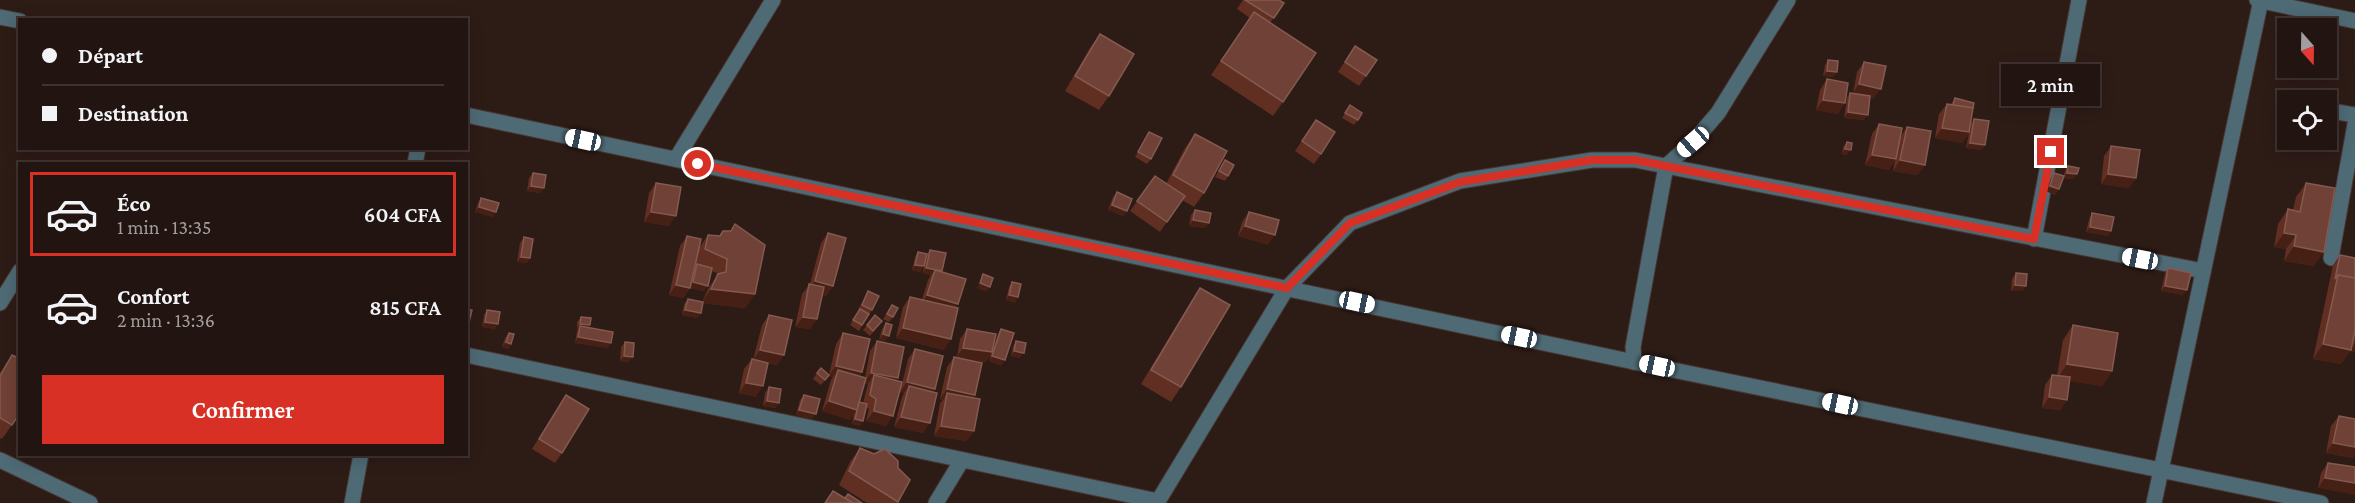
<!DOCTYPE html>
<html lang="fr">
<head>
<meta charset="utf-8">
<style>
	body { margin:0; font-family:"Crimson Pro",serif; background:#2a1d19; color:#f1f3f6; height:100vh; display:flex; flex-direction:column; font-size:22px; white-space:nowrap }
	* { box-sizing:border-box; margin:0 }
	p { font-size:20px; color:#a29e9f }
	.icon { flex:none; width:33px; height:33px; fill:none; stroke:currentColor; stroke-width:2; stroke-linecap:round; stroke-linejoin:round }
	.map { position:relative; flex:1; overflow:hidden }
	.details { position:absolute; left:18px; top:162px; width:450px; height:294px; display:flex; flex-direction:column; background:#221410; border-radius:0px; box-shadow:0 3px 15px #0003,0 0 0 2px #3f3330 }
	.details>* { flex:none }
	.hud { position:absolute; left:18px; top:18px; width:450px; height:132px; border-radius:0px; box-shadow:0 3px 15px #0003,0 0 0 2px #3f3330; display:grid; align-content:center; height:132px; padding:0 24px; background:#221410 }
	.needle { width:39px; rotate:160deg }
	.buttons { position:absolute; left:2277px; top:18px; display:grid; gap:12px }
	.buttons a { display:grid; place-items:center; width:60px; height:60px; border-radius:0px; background:#221410; box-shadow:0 3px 15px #0003,0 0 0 2px #3f3330; font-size:30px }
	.end { position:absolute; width:27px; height:27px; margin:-14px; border:8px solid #d93025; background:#fff; box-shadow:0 0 0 3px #fff }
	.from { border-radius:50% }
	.bubble { position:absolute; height:42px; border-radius:0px; background:#221410; box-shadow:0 3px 15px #0003,0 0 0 2px #3f3330; font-size:20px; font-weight:600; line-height:42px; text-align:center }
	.car { position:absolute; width:18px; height:36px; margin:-18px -9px; border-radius:8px; box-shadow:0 0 4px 2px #0007; background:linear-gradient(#fff 24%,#345 0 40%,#fff 0 76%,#345 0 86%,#fff 0) }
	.hud b { display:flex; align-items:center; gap:21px; height:57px; font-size:22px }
	.hud b+b { border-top:2px solid #3f3330 }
	.hud i { width:15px; height:15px; background:#f1f3f6 }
	ul { padding:10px 0 0; list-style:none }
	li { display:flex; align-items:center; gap:18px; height:84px; margin:0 12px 9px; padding:0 12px; border:3px solid transparent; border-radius:0px }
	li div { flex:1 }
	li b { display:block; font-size:22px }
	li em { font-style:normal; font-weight:600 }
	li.active { border-color:#d93025 }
	li>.icon { width:54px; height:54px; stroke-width:1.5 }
	.primary-button { display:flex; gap:12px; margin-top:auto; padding:12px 24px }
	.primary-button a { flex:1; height:69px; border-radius:0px; background:#d93025; color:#fff; font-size:24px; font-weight:600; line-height:69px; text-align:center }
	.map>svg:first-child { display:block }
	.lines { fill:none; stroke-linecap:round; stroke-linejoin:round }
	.minor-casing { stroke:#483632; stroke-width:17 }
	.minor { stroke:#4e6a75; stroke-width:15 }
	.wall { fill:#612e22; fill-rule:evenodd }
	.shaded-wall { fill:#461f15 }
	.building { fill:#704136; stroke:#845a50; stroke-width:1.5 }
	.route { stroke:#d93025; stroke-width:8 }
</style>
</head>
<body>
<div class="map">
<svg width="2355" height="503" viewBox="0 0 2355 503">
	<rect width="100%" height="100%" fill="#2d1b16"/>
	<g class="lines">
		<g class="minor-casing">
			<g id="minor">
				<polyline points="2257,0 2355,21"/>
				<polyline points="0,17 20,21"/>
				<polyline points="2284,101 2288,102"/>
				<polyline points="2326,110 2355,115"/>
				<polyline points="466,115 1634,362 2321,503"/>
				<polyline points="676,159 773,0"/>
				<polyline points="415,164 418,148"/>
				<polyline points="2034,239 2079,0"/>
				<polyline points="2331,258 2355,124"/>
				<polyline points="0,303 20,271"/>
				<polyline points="466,355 1158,501"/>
				<polyline points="1634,362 1633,347 1666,166 1693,142 1718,113 1788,0"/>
				<polyline points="0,460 90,503"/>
				<polyline points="352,503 361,454"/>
				<polyline points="936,503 962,460"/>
				<polyline points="1157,503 1287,288 1350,223 1460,181 1592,160 1635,160 2203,271"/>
				<polyline points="2154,503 2261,0"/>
			</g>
		</g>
		<use href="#minor" class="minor"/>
	</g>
	<g class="wall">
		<polygon points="1243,0 1279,0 1284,3 1270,23 1283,102 1273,116 1211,75 1250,18 1237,9"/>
		<polygon points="1100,34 1109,96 1099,110 1065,91 1090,48"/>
		<polygon points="1355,46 1377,60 1359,86 1338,72"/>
		<polygon points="1828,60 1834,77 1823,76 1825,65"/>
		<polygon points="1864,62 1873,99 1870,98 1864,120 1844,118 1847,98 1850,93 1853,93 1857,72"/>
		<polygon points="1827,79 1838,114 1816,110 1820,90"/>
		<polygon points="1955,98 1971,123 1974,119 1982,150 1966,148 1969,133 1962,143 1935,138 1939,114 1947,104 1951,104"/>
		<polygon points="1350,105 1358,120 1354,125 1342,118"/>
		<polygon points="1316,120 1321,154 1314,164 1295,151"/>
		<polygon points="1879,124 1901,136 1907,127 1918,175 1893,171 1895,160 1889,170 1865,165 1872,134"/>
		<polygon points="1149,132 1151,159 1147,164 1135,157"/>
		<polygon points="1195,134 1204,193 1194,207 1182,200 1160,232 1130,211 1155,176 1166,184 1185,148"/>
		<polygon points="1847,142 1847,155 1842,154 1843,147"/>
		<polygon points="2111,146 2136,178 2129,188 2101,184 2104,156"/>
		<polygon points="1225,160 1228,176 1225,181 1215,177"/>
		<polygon points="2068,166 2074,179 2063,178 2065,171"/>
		<polygon points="533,173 541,193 527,191 529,178"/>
		<polygon points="2054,173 2059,189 2055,195 2046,191 2051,178"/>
		<polygon points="656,183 669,226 644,222 649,193"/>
		<polygon points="2306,183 2314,266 2284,261 2286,249 2274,247 2278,224 2288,209 2293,210 2296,197"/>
		<polygon points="1117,192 1127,211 1123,216 1108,210 1113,197"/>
		<polygon points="481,198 493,217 475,212 478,203"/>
		<polygon points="1195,210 1209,223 1205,228 1189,226 1191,215"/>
		<polygon points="1249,212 1268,245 1238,236 1242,222"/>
		<polygon points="2092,213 2108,236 2086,232 2089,219"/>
		<polygon points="735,224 755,294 745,308 702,303 701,313 697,318 682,315 684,304 688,299 702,302 708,289 716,277 717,273 711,271 704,291 690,288 683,298 669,295 680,246 687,236 699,248 708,235 720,236 723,231 730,231"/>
		<polygon points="828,233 833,286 826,296 822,295 817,319 810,329 795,327 802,294 810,284 821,243"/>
		<polygon points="524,237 530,258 527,263 517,262 520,243"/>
		<polygon points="930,250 942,272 956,308 944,350 896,338 903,307 910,297 922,300 928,280 931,275 923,273 926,255"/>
		<polygon points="918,252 924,266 920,272 912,270 915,257"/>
		<polygon points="2340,255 2355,258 2355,352 2350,351 2341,364 2313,359 2333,265"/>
		<polygon points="2168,268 2183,295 2161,291 2165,273"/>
		<polygon points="2016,273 2026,286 2022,291 2011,291 2012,279"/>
		<polygon points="1012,282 1015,303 1006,300 1009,287"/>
		<polygon points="1200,288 1181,387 1171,402 1141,384 1190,303"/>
		<polygon points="868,291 872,310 859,331 850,325 859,310 858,310 865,297"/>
		<polygon points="892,305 893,317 889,322 883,319"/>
		<polygon points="487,310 498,324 495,329 482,327 484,315"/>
		<polygon points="769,315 784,355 777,365 768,363 756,397 739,393 744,369 752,359 753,360 762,325"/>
		<polygon points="581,317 588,328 608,348 575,343 577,331 578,329 577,329 577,322"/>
		<polygon points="886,323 885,341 879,340 882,329"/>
		<polygon points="867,325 878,326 870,336 863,330"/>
		<polygon points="2073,325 2112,371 2102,386 2070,381 2067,400 2060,410 2042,408 2045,385 2052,375 2057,376 2063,340"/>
		<polygon points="967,329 993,348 998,334 1001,329 1001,366 989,361 991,354 985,363 971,360 973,398 967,441 934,436 940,403 943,400 940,399 947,367 954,357 957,357 960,339"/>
		<polygon points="509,333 511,344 508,349 502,347 505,338"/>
		<path d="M 843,333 L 862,372 L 859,376 L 865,378 L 870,351 L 877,341 L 896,381 L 886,426 L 866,421 L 869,409 L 866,407 L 860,426 L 852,424 L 854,413 L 850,420 L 822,411 L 831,380 L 833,377 L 829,376 L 821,385 L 813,379 L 817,373 L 829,375 L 836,344 ZM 864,383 L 868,384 L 863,403 L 858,404 Z"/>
		<polygon points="1016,341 1020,358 1011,356 1013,346"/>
		<polygon points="625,342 629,362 620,361 621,347"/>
		<polygon points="915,349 932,392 923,433 894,427 902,397 904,393 900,392 908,359"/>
		<polygon points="12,355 12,425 2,439 0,438 0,373"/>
		<polygon points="769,387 779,403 775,408 763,406 765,393"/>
		<polygon points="566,395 562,453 555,463 532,449"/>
		<polygon points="804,395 812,419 796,415 800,400"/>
		<polygon points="2339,416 2355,419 2355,455 2353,458 2326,453 2331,426"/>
		<polygon points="860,448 898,468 898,502 897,503 867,503 839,485 850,462"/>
		<polygon points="2328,463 2355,467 2318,488 2321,473"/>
	</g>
	<g class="shaded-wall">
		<polygon points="1827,71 1837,72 1834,77 1823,76"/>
		<polygon points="1859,84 1881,89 1873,99 1852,94"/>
		<polygon points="1823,100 1845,103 1838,114 1816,110"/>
		<polygon points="1848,112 1868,115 1864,120 1844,118"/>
		<polygon points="1942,128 1969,132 1962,143 1935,138"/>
		<polygon points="1970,143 1985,145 1982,150 1966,148"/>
		<polygon points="1845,149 1851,150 1847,155 1842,154"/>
		<polygon points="1872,155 1896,159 1889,170 1865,165"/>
		<polygon points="1900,160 1925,165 1918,175 1893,171"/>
		<polygon points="2067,173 2077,174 2074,179 2063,178"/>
		<polygon points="2108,174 2136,178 2129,188 2101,184"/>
		<polygon points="531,186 544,188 541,193 527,191"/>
		<polygon points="2050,186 2059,189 2055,195 2046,191"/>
		<polygon points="1112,205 1127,211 1123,216 1108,210"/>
		<polygon points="479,207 496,212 493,217 475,212"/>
		<polygon points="651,212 676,216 669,226 644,222"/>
		<polygon points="1193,220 1209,223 1205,228 1189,226"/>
		<polygon points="1245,226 1275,235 1268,245 1238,236"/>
		<polygon points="2090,227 2111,231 2108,236 2086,232"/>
		<polygon points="2284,233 2296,235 2286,249 2274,247"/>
		<polygon points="2294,246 2324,252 2314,266 2284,261"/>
		<polygon points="521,257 530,258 527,263 517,262"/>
		<polygon points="915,265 924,266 920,272 912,270"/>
		<polygon points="926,268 935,270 931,275 923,273"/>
		<polygon points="815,281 833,286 826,296 808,291"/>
		<polygon points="693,282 708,286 704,291 689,288"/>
		<polygon points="980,283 990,287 986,292 976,288"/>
		<polygon points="676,285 690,288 683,298 669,295"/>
		<polygon points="2015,285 2026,286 2022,291 2011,291"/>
		<polygon points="2165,286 2187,290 2183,295 2161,291"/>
		<polygon points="711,289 755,294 745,308 701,303"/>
		<polygon points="927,295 958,304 951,314 920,305"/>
		<polygon points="1009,295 1018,297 1015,303 1006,300"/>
		<polygon points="685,310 701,313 697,318 682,315"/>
		<polygon points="803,317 817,319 810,329 795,327"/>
		<polygon points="485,322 498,324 495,329 482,327"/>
		<polygon points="580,324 590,325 586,330 580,326 578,329 577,329"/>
		<polygon points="903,328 951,339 944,350 896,338"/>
		<polygon points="883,334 889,336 885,341 879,340"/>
		<polygon points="578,337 611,343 608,348 575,343"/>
		<polygon points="506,342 511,344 508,349 502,347"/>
		<polygon points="2355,343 2355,352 2350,351 2341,364 2313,359 2323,344 2350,350"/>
		<polygon points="963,348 992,352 985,363 956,358"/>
		<polygon points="760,350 784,355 777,365 753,360"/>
		<polygon points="1014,351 1024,353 1020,358 1011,356"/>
		<polygon points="624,356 633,357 629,362 620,361"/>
		<polygon points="992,356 1005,360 1001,366 989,361"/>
		<polygon points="2067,364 2112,371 2102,386 2057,379"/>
		<polygon points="836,366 862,372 855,382 838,370 833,377 829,376 821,385"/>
		<polygon points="871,373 898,378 891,389 874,375 868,384 863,383"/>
		<polygon points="907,382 935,389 928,399 909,386 904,393 900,392"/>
		<polygon points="746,383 763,386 756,397 739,393"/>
		<polygon points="947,389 975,395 968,405 947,393 943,400 940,399"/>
		<polygon points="2049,397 2067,400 2060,410 2042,408"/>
		<polygon points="767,401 779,403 775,408 763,406"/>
		<polygon points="829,401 857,410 850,420 822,411"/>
		<polygon points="799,410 816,414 812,419 796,415"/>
		<polygon points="874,411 893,416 886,426 866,421"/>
		<polygon points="901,417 930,423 923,433 894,427"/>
		<polygon points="855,419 863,421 860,426 852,424"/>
		<polygon points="941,426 974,431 967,441 934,436"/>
		<polygon points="2333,443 2355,447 2355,455 2353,458 2326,453"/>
		<polygon points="2325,478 2355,483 2355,495 2318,488"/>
	</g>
	<g class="building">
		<polygon points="1245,0 1279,0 1284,3 1274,18"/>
		<polygon points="1254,12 1316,53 1283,102 1221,61"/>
		<polygon points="1100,34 1134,54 1109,96 1075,76"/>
		<polygon points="1355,46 1377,60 1366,76 1345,62"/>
		<polygon points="1828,60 1838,61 1837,72 1827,71"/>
		<polygon points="1864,62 1886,66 1881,89 1859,84"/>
		<polygon points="1827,79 1848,83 1845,103 1823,100"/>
		<polygon points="1850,93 1870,96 1868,115 1848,112"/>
		<polygon points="1955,98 1974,103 1973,108 1953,105"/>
		<polygon points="1947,104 1973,108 1969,132 1942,128"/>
		<polygon points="1350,105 1362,113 1358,120 1345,113"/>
		<polygon points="1974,119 1989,121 1985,145 1970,143"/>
		<polygon points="1316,120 1335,132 1321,154 1302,141"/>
		<polygon points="1879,124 1902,128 1896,159 1872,155"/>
		<polygon points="1907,127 1931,131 1925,165 1900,160"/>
		<polygon points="1149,132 1162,138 1151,159 1138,152"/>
		<polygon points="1195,134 1227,151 1204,193 1173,175"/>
		<polygon points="1847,142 1852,143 1851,150 1845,149"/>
		<polygon points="2111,146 2140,150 2136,178 2108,174"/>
		<polygon points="1225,160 1234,165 1228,176 1219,171"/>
		<polygon points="2068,166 2079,168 2077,174 2067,173"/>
		<polygon points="533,173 546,175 544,188 531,186"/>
		<polygon points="2054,173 2064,176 2059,189 2050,186"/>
		<polygon points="1155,176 1185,196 1167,222 1137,201"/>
		<polygon points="656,183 681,187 676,216 651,212"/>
		<polygon points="2306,183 2335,188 2324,252 2294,246 2296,235 2284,233 2288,209 2300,212"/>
		<polygon points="1117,192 1132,199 1127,211 1112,205"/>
		<polygon points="481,198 499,203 496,212 479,207"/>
		<polygon points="1195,210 1211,213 1209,223 1193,220"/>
		<polygon points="1249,212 1279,220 1275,235 1245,226"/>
		<polygon points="2092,213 2114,217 2111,231 2090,227"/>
		<polygon points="735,224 765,245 755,294 711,289 718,274 726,272 727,259 705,249 708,235 720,236 723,231 731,231"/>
		<polygon points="828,233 846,238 833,286 815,281"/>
		<polygon points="687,236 701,239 690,288 676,285"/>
		<polygon points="524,237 533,239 530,258 521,257"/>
		<polygon points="930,250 946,253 942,271 926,268"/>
		<polygon points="918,252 927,254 924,266 915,265"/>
		<polygon points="2340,255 2355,258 2355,278 2338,275 2335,279"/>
		<polygon points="697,264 712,268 708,286 693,282"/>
		<polygon points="2168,268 2191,273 2187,290 2165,286"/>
		<polygon points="935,270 966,279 958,304 927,295"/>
		<polygon points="2016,273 2027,274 2026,286 2015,285"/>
		<polygon points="983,274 993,278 990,287 980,283"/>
		<polygon points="2338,275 2355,278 2355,330 2351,350 2323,344"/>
		<polygon points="1012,282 1021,284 1018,297 1009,295"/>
		<polygon points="809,284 824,287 817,319 803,317"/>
		<polygon points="1200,288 1230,305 1181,387 1151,370"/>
		<polygon points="868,291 879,296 872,310 862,305"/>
		<polygon points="910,297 958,308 951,339 903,328"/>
		<polygon points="688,299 703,302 701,313 685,310"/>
		<polygon points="892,305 898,308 893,317 887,314"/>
		<polygon points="466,309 472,310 466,335"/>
		<polygon points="860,309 869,314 862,325 853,320"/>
		<polygon points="487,310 500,312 498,324 485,322"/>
		<polygon points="769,315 792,320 784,355 760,350"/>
		<polygon points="875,315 882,321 873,331 867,325"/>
		<polygon points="581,317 591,318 590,325 580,324"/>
		<polygon points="886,323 892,325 889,336 883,334"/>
		<polygon points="2073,325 2118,333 2112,371 2067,364"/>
		<polygon points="580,326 613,332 611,343 578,337"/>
		<polygon points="967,329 996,334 992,352 963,348"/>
		<polygon points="1001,329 1014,333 1005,360 992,356"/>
		<polygon points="509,333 514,334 511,344 506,342"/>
		<polygon points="843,333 870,339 862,372 836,366"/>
		<polygon points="877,341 904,347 898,378 871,373"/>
		<polygon points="1016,341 1026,343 1024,353 1014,351"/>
		<polygon points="625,342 634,343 633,357 624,356"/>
		<polygon points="915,349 943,356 935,389 907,382"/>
		<polygon points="12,355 20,359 20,413 12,425 0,418 0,376"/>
		<polygon points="954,357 982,363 975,395 947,389"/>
		<polygon points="752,359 768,363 763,386 746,383"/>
		<polygon points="821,368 829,375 825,380 817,373"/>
		<polygon points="838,370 866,378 857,410 829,401"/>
		<polygon points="874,375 902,382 893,416 874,411 876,399 870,395"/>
		<polygon points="2052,375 2070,377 2067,400 2049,397"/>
		<polygon points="909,386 937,393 930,423 901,417"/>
		<polygon points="769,387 781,389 779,403 767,401"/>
		<polygon points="947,393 980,399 974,431 941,426"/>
		<polygon points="566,395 589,409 562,453 539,439"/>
		<polygon points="804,395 820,399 816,414 799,410"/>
		<polygon points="859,402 867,404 863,421 855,419"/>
		<polygon points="2339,416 2355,419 2355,447 2333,443"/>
		<polygon points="860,448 874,454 885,449 898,461 898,468 910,480 898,502 849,471"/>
		<polygon points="2328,463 2355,467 2355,483 2325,478"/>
		<polygon points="833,491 853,503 825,503"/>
		<polygon points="848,494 862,503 853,503 845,498"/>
	</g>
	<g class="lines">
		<polyline class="route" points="698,164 1287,288 1350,223 1460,182 1592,160 1635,160 2034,239 2051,152"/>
	</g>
</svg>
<div class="buttons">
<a><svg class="needle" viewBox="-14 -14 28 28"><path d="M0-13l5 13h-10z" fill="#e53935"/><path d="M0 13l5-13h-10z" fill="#a29e9f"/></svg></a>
<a><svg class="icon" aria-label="locate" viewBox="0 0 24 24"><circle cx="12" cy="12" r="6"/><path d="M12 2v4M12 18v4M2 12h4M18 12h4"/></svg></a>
</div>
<i class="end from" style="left:698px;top:164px"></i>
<i class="end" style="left:2051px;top:152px"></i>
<div class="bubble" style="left:2001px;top:64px;width:99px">2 min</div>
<i class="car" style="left:583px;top:140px;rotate:282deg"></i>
<i class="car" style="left:1693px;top:142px;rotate:229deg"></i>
<i class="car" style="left:2140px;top:259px;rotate:281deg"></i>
<i class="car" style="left:1357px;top:302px;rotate:102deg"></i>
<i class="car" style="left:1519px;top:337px;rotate:282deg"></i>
<i class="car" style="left:1657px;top:366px;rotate:282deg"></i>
<i class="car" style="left:1840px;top:404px;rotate:282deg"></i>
<div class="hud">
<b><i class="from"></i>Départ</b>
<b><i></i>Destination</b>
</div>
<section class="details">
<ul>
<li class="active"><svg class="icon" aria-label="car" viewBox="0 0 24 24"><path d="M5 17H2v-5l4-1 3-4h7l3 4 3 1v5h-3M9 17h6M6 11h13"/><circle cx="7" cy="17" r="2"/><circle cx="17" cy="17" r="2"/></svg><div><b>Éco</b><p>1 min · 13:35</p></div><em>604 CFA</em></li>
<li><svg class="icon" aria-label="car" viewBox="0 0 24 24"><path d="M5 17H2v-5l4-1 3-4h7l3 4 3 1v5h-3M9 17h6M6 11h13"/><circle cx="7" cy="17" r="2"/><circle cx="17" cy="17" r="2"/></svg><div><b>Confort</b><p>2 min · 13:36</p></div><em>815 CFA</em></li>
</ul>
<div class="primary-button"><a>Confirmer</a></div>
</section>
</div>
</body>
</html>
